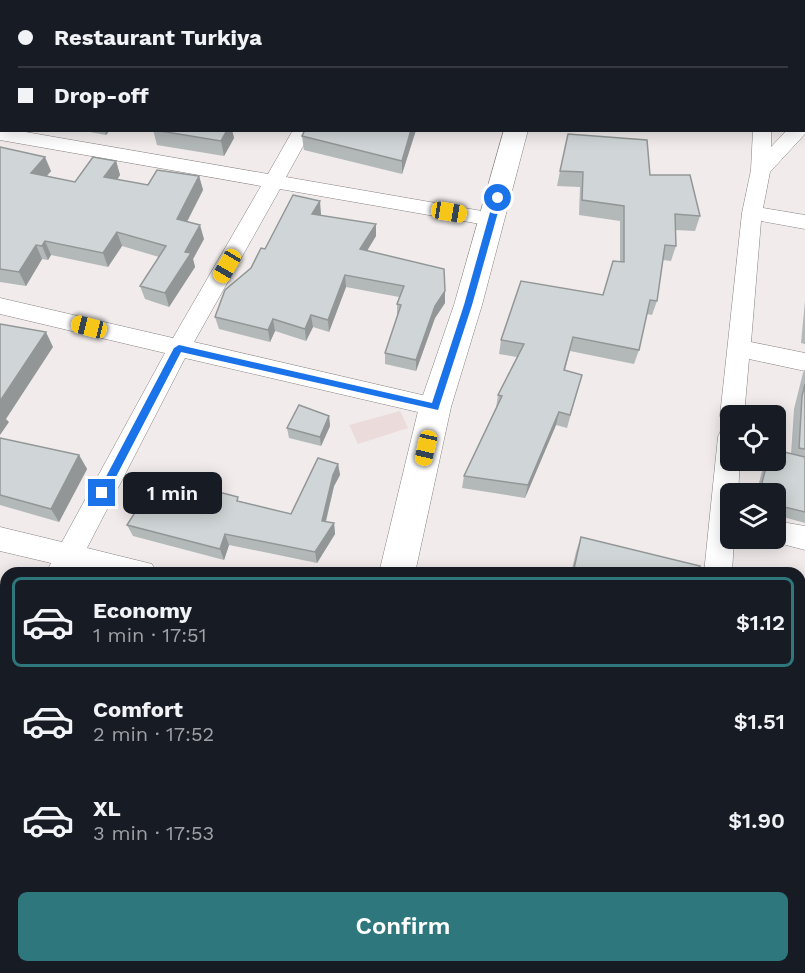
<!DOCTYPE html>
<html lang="en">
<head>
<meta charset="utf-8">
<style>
	body { margin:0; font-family:"Work Sans",sans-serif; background:#20242c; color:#f1f3f6; height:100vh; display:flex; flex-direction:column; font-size:22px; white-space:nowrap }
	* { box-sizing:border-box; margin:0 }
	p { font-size:20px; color:#9ea1a6 }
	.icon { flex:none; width:33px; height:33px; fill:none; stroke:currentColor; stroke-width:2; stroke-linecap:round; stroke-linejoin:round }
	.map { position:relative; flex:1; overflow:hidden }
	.side { position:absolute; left:0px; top:567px; width:806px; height:406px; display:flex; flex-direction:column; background:#171b24; border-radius:18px 18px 0 0; box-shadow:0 3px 15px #0003 }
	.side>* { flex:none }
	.hud { position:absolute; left:0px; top:0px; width:806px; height:132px; box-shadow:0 3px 15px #0003; display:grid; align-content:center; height:132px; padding:0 18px; background:#171b24 }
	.fabs { position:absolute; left:720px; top:405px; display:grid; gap:12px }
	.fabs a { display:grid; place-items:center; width:66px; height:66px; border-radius:9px; background:#171b24; box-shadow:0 3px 15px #0003; font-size:30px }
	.end { position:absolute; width:27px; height:27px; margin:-14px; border:8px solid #1a73e8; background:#fff; box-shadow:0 0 0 3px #fff }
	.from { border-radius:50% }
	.bubble { position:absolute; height:42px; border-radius:9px; background:#171b24; box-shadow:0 3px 15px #0003; font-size:20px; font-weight:600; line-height:42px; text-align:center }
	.car { position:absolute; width:18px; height:36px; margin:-18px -9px; border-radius:8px; box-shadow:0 0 4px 2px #0007; background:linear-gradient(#f5c518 24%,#345 0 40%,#f5c518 0 76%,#345 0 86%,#f5c518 0) }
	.hud b { display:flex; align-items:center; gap:21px; height:57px; font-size:22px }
	.hud b+b { border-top:2px solid #363941 }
	.hud i { width:15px; height:15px; background:#f1f3f6 }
	ul { padding:10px 0 0; list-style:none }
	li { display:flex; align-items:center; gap:18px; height:90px; margin:0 12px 9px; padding:0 6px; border:3px solid transparent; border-radius:9px }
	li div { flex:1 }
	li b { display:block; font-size:22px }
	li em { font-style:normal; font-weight:600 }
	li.active { border-color:#2e777c }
	li>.icon { width:54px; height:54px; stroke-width:1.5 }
	.button { display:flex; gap:12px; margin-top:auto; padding:12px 18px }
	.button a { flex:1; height:69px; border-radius:9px; background:#2e777c; color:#fff; font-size:24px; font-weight:600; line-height:69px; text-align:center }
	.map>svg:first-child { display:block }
	.built { fill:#ebdcdb }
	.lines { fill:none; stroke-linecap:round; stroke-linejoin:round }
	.street-casing { stroke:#888382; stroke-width:1 }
	.secondary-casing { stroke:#888382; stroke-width:1 }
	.street { fill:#fff; fill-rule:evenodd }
	.secondary { fill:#fff; fill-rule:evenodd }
	.wall { fill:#b3b8b9 }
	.shaded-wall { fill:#929696 }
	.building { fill:#d0d6d7; stroke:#929696; stroke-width:1.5 }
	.route { fill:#1a73e8 }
</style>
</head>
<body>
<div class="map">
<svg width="805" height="973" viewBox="0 0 805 973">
	<rect width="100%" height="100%" fill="#f1ebeb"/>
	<polygon class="built" points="400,411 408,428 358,444 349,425"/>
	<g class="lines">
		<g class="street-casing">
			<g id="street">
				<polygon points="68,0 85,0 67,2"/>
				<polygon points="209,0 226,0 208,2"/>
				<rect x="409" y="0" width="16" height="2"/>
				<rect x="763" y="0" width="16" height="2"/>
				<rect x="0" y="31" width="2" height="10"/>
				<polygon points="805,126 805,134 770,172 763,208 805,215 805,229 761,221 751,342 805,353 805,371 749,359 744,416 730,416 730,425 723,423 720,416 742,213 751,170 753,130 771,130 771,147 787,130 804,130"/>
				<polygon points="0,128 2,130 14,130 268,174 293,130 312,130 286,177 499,214 502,219 499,224 492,226 280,189 194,342 435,398 443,400 447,407 443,414 435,416 185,358 87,548 152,564 156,573 92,573 76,569 74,573 46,573 51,563 0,551 0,527 62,542 165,353 0,314 0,298 173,338 261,186 0,140"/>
				<polygon points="730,427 730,460 740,460 738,494 730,494 730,538 734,538 732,573 704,573 718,437 721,430"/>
				<polygon points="776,521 805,526 805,550 767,540 776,538"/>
				<polygon points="6,660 6,698 0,700 0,663"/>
				<polygon points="800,771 805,772 805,804 800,802"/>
				<polygon points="664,968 698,968 697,973 663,973"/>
			</g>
		</g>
		<g class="secondary-casing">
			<g id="secondary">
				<rect x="546" y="0" width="22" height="2"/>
				<polygon points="504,130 528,130 482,305 451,407 415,573 379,573 419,407 454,305"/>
				<polygon points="284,968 328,968 327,973 283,973"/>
			</g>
		</g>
		<use href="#street" class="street"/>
		<use href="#secondary" class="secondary"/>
	</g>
	<g class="wall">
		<polygon points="306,0 394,0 393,2 306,2"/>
		<polygon points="790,0 805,0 805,84 804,83 804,2 790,2"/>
		<rect x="0" y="44" width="2" height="76"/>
		<polygon points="79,130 110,130 106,135"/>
		<polygon points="153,130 232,130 234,138 224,156 157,145"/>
		<polygon points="416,130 402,174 304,150 302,136"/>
		<polygon points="0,147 51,171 47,176 75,182 116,161 120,175 117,180 148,185 199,176 203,190 187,222 204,239 193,259 195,267 169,307 145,299 140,286 159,257 122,246 108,267 51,255 48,260 42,259 26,286 0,282"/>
		<polygon points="560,171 650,175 700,216 695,231 675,230 676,246 671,261 663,260 657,301 652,315 647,314 639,350 634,364 570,351 565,370 582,375 567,428 556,425 525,498 462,488 464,476 496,408 498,395 517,357 499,354 501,340 603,295 620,261 620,221 579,215 580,187 557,186"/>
		<polygon points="321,214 320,216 376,236 367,250 445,291 445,303 435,318 416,371 385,364 385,353 397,317 397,304 399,297 346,287 329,332 313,327 306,341 275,331 270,342 219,329 215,317 265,249"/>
		<polygon points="805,301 805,344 801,343"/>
		<polygon points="805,369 805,523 776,515 776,494 756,494 765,460 776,460 791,454 794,409 803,373"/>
		<polygon points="329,416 330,426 321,446 289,438 287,428"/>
		<polygon points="0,438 79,455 87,469 59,522 0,505"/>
		<polygon points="338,464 340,475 334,486 326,522 334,523 335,534 317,563 229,545 224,560 133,536 127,525 239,501 291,514"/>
		<polygon points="581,537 699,573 571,573 576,552"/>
		<polygon points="800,816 805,818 805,921 800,920"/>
		<polygon points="614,968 644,968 644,973 630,973"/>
		<polygon points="710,968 793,968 793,973 709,973"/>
	</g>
	<g class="shaded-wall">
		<polygon points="105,130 110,130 106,135"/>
		<polygon points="227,130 232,130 234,138 224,156 221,141"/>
		<polygon points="411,130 416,130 402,174 402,161"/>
		<polygon points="45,157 51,171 37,187 31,173"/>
		<polygon points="116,161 120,175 109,192 104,177"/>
		<polygon points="199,176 203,190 181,233 177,219"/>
		<polygon points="320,201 321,214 314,227 312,214"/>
		<polygon points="376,224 376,236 361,261 360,249"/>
		<polygon points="200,225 204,239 193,259 195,267 169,307 165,293 185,252"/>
		<polygon points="117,232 122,246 108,267 103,253"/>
		<polygon points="45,241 51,255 48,260 42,246"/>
		<polygon points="36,245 42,259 26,286 19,272"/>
		<polygon points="345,275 346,287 329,332 328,320"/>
		<polygon points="445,291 445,303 435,318 416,371 416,360 435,306"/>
		<polygon points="311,315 313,327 306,341 305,329"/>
		<polygon points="273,319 275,331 270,342 268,330"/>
		<polygon points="46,332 53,347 6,419 9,422 0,435 0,401"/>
		<polygon points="559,412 556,425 525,498 528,485"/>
		<polygon points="329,416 330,426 321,446 320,437"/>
		<polygon points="79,455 87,469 59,522 51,509"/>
		<polygon points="338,464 340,475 334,486 323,532 322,521 333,475"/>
		<polygon points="334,523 335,534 317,563 315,552"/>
		<polygon points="225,534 229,545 224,560 220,549"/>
		<polygon points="42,968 54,968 52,973 40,973"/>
		<polygon points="218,968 225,968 223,973 216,973"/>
	</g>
	<g class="building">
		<polygon points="335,0 387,0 386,2 342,2"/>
		<polygon points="453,0 491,0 491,2 452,2"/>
		<rect x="686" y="0" width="79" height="2"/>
		<polygon points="794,0 805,0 805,68 804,68 804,2 794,2"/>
		<polygon points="0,44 2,44 2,106 0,105"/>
		<polygon points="154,130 227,130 221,141"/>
		<polygon points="305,130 411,130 402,161 302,136"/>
		<polygon points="568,134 647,140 650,175 690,175 700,216 675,214 676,246 665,245 657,301 650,300 639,350 573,337 564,370 582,375 570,415 559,412 528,485 464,476 502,396 498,395 524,344 501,340 521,281 603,295 613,261 624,262 624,206 582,200 583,172 560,171"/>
		<polygon points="0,147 45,157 31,173 75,182 93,157 116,161 104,177 148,185 157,170 199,176 177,219 200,225 185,252 191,253 165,293 140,286 166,246 117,232 103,253 45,241 42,246 36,245 19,272 0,269"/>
		<polygon points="293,195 320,201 312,214 376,224 360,249 444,269 445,291 435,306 416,360 385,353 401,305 397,304 404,286 345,275 328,320 311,315 305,329 273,319 268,330 215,317 225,290 251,268 261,248 265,249"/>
		<polygon points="0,324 46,332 0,401"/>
		<polygon points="805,384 805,449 799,448 802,396"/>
		<polygon points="299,405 329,416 320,437 287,428"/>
		<polygon points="0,438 79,455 51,509 0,495"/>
		<polygon points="776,450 805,457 805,512 776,505 776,494 759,494 768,460 776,460"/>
		<polygon points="318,458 338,464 333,475 322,521 334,523 315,552 225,534 220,549 127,525 158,476 238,497 237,501 291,514"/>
		<polygon points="581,537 700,566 699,573 573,573"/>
		<polygon points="800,816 805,818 805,913 800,911"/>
		<polygon points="6,822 6,968 42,968 40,973 0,973 0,833"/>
		<polygon points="135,968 218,968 216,973 132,973"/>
		<polygon points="465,968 540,968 540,973 464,973"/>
		<polygon points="629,968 644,968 644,973"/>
		<polygon points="721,968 793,968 793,973 720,973"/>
	</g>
	<polygon class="route" points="498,196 502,198 472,305 438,410 181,352 106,496 99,496 99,490 174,348 179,345 432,403 464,305 494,198"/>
</svg>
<div class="fabs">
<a><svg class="icon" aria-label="locate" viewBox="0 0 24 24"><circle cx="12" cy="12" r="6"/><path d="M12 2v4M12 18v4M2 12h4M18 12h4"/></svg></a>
<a><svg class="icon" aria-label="layers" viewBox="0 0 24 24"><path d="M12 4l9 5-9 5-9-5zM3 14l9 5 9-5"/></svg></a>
</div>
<i class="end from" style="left:498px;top:198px"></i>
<i class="end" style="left:102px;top:493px"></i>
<div class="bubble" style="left:123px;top:472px;width:99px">1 min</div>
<i class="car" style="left:449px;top:212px;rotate:99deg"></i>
<i class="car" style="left:227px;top:266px;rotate:210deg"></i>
<i class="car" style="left:89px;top:327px;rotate:284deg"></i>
<i class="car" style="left:426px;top:448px;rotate:193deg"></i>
<div class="hud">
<b><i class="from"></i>Restaurant Turkiya</b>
<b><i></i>Drop-off</b>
</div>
<section class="side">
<ul>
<li class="active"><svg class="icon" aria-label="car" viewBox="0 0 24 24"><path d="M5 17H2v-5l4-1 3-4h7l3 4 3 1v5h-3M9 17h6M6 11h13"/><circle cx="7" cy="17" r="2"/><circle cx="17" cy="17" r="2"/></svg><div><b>Economy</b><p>1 min · 17:51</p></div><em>$1.12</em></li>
<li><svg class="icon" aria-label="car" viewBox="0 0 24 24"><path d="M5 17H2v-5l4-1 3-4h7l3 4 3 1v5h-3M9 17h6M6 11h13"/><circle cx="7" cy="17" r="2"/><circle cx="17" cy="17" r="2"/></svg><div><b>Comfort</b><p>2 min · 17:52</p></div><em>$1.51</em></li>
<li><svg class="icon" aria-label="car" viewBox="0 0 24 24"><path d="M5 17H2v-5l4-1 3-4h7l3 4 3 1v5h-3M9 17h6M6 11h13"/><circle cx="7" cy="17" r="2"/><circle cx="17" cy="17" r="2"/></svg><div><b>XL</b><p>3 min · 17:53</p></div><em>$1.90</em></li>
</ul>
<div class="button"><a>Confirm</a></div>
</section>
</div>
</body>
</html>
